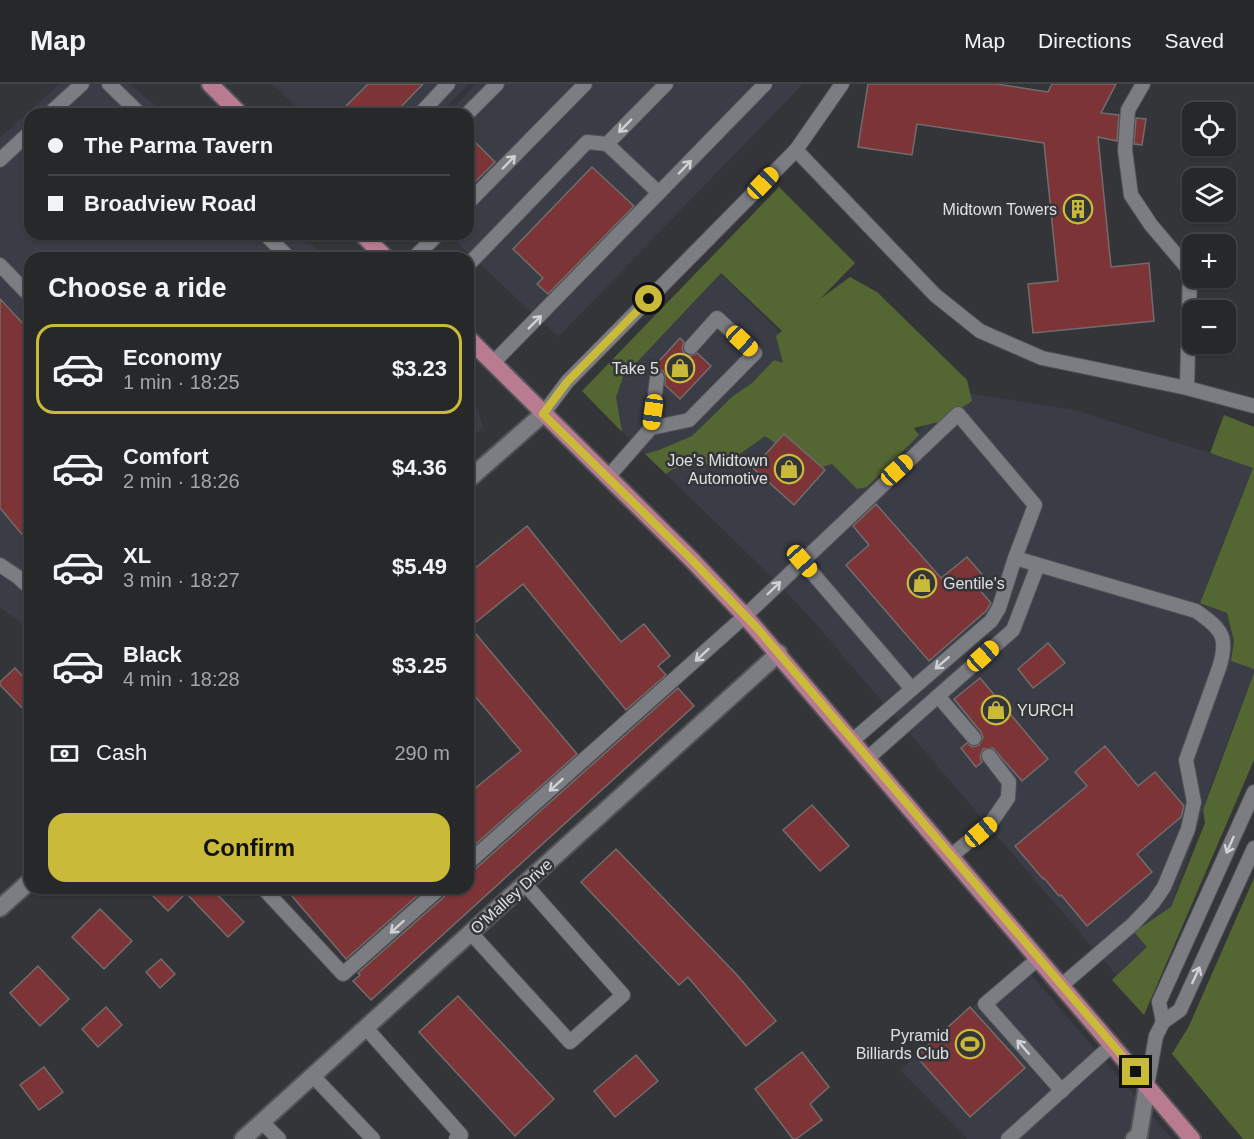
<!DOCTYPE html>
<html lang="en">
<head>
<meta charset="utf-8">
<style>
	body { margin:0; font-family:Helvetica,sans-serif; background:#333436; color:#f1f3f6; height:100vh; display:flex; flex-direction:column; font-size:22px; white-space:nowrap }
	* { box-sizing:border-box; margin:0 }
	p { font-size:20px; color:#a4a6a8 }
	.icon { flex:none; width:33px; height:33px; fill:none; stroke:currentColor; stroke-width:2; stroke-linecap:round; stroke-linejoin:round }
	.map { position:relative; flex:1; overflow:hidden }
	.sheet { position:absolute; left:24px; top:168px; width:450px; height:642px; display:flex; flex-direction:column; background:#27282a; border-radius:18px; box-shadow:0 2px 4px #0004,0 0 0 2px #434447 }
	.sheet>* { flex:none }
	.guide { position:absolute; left:24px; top:24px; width:450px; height:132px; border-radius:18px; box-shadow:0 2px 4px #0004,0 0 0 2px #434447; display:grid; align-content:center; height:132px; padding:0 24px; background:#27282a }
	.fabs { position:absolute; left:1182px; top:18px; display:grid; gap:12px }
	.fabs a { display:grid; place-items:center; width:54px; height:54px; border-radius:12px; background:#27282a; box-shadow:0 2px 4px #0004,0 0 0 2px #434447; font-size:30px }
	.end { position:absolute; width:27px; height:27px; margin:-14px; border:8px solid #caba3a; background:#111; box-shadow:0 0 0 3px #111 }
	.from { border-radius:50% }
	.car { position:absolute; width:18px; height:36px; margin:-18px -9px; border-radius:8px; box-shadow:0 0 4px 2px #0007; background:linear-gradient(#f5c518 24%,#345 0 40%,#f5c518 0 76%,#345 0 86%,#f5c518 0) }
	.guide b { display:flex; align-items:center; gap:21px; height:57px; font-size:22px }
	.guide b+b { border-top:2px solid #434447 }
	.guide i { width:15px; height:15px; background:#f1f3f6 }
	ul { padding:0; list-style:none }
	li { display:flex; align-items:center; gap:18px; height:90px; margin:0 12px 9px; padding:0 12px; border:3px solid transparent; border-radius:18px }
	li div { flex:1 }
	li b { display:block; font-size:22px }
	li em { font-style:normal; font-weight:700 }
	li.current { border-color:#caba3a }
	li>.icon { width:54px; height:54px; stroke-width:1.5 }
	h2 { padding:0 24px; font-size:27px; line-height:72px }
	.pay { display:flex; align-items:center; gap:15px; height:66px; padding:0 24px; font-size:22px }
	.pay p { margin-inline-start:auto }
	.cta { display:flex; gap:12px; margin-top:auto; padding:12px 24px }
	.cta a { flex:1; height:69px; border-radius:18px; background:#caba3a; color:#111; font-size:24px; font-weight:700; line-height:69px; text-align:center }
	header { display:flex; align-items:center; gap:36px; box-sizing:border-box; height:84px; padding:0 30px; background:#27282a; border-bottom:2px solid #434447 }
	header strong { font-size:28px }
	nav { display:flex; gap:33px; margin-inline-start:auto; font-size:21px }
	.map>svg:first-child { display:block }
	.built { fill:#3a3c46 }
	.green { fill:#546631 }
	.building { fill:#7c3437; stroke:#726d6c; stroke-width:1.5 }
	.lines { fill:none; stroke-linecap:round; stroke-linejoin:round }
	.service-casing { stroke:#525356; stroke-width:16 }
	.minor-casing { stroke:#525356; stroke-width:20 }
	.primary-casing { stroke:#525356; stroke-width:20 }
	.service { stroke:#7c7d82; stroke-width:14 }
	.minor { stroke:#7c7d82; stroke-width:16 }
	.primary { stroke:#b97b90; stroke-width:16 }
	.oneway { stroke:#d0d1d4 }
	.route { stroke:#caba3a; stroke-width:8 }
	.labels { text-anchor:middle; stroke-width:5; stroke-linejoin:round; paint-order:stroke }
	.poi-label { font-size:16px; fill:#dfe0e2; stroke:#343538; text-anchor:end }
	.street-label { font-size:16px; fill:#dfe0e2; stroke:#343538 }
</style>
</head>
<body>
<header>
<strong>Map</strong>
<nav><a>Map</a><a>Directions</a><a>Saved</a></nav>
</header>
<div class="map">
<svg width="1254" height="1055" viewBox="0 0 1254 1055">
	<rect width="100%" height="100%" fill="#343538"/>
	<g class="built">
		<polygon points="59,0 130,0 165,30 30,30 30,150 302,150 325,174 30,174 30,551 17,536 0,523 0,54"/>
		<polygon points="272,0 469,0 440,30 303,30"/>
		<polygon points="476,0 803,0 558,253 448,150 468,150 468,30 448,30"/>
		<polygon points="720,189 797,265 790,337 857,405 960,308 1075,326 1253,383 1200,518 1227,529 1254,583 1254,589 1213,696 1171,823 1150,865 1117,892 809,532 764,485 622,348 615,313 623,293"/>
		<polygon points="468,316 478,326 483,343 468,358"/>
		<polygon points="1022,880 1172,1055 967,1055 900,986"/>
	</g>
	<g class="green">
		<polygon points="779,103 855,179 820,215 850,193 877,208 967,296 972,317 942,337 914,344 919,351 867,403 857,405 832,380 813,386 765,352 730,377 673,385 666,390 645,370 659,366 692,352 733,312 752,299 774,276 783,279 776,252 782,247 721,189 623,293 616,313 622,348 582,307"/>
		<polygon points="1224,331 1254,343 1254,585 1231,577 1234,557 1227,529 1200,519 1253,384 1210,369"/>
		<polygon points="1254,589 1254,676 1144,931 1112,896 1147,863 1134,848 1171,823 1205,739 1203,726"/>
		<polygon points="1254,794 1254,1055 1243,1055 1172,970 1189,942"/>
	</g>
	<g class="building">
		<polygon points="368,0 423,0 394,30 338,30"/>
		<polygon points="868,0 997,0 1048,8 1052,0 1116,0 1101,29 1119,31 1117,57 1098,53 1111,183 1149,179 1154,237 1033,249 1028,200 1058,197 1044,59 917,40 912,71 858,63"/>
		<polygon points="1136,34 1146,35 1142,61 1134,60"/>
		<polygon points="468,51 495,78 468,105"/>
		<polygon points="592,83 634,122 548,210 537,200 543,194 513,165"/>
		<polygon points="0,215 30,247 30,460 0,424"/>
		<polygon points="680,254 684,258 682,265 685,270 690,272 697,269 711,282 680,315 665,301 665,291 663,287 657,285 650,287"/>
		<polygon points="784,350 825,386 794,421 753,384"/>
		<polygon points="876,420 941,494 967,473 986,495 977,503 991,519 986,527 929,577 846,481 869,461 853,442"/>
		<polygon points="527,442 621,558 644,540 670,572 658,582 666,591 626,626 523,500 470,543 577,670 468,767 468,710 521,667 468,604 468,490"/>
		<polygon points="1048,559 1065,579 1033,604 1018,585"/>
		<polygon points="15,584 30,600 30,632 0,601 0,598"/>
		<polygon points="980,594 1048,675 1022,697 993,664 983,665 980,673 982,678 976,683 961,664 967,659 972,663 979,661 983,653 981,648 954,615"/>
		<polygon points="678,604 694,622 371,916 353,897 360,891 358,889 446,811 449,804 468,804 468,788 474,786"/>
		<polygon points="1105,662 1138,702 1155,688 1184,722 1181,733 1137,770 1152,788 1087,842 1061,811 1059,812 1044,794 1043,795 1015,762 1087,702 1075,688"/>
		<polygon points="812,721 849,762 820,787 783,746"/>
		<polygon points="616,765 738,892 776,937 746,962 688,893 679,901 581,798"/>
		<polygon points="145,804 211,804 244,838 228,853 186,809 168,827"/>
		<polygon points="285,804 426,804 346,875"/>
		<polygon points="100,825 132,857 104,885 72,853"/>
		<polygon points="161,875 175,890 160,904 146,888"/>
		<polygon points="38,882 69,915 40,942 10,909"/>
		<polygon points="458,912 554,1015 515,1052 419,948"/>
		<polygon points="106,923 122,941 98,963 82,945"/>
		<polygon points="970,923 1025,984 970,1033 916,972"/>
		<polygon points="802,968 829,1003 810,1020 822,1036 796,1055 793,1055 755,1005"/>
		<polygon points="636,971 658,997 615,1033 594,1007"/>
		<polygon points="44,983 63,1008 39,1026 20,1001"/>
	</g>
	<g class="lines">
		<g class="service-casing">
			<g id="service">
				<polyline points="109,0 140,30"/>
				<polyline points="1143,0 1128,26 1125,66 1131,111 1151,141 1190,187 1187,304"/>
				<polyline points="49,30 82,0"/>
				<polyline points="420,30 448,0"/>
				<polyline points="467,30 497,0"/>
				<polyline points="607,60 659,109"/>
				<polyline points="796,66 842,0"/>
				<polyline points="0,76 30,48"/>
				<polyline points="468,119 585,0"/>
				<polyline points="265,150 289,174"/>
				<polyline points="414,174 438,150"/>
				<polyline points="0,181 30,212"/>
				<polyline points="468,181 587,58 607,60 666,0"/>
				<polyline points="493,279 765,0"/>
				<polyline points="543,330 567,298 796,66 935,211 980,247 1042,274 1187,304 1254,322"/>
				<polyline points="651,344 657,294"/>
				<polyline points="608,393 651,344 689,336 755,269 717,234 691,263"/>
				<polyline points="802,477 912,605"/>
				<polyline points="0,481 18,493 30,504"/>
				<polyline points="938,612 1013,546 1038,481"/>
				<polyline points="853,656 991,537 999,524 1015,474"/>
				<polyline points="868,674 938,612 974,654"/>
				<polyline points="951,772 990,740 1008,714 1009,698 989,672"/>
				<path d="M 468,779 L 745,532 L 958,330 L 1035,421 L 1015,474 L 1196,527 C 1222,545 1229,553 1219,584 L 1186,676 L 1194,718 L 1188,745 L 1164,803 L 1153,819 L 1133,840 L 1062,901"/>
				<polyline points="263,804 343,890 440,804"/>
				<polyline points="470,848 570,958 623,911 524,799"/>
				<polyline points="1039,874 985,920 1062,1007"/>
				<polyline points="1163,938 1159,918 1254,708"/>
				<polyline points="366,944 461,1051 456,1055"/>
				<polyline points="313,992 373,1055"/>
				<polyline points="1147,1002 1156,952 1163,938 1180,926 1254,764"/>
				<polyline points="262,1038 279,1055"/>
				<polyline points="1008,1055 1112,961"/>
			</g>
		</g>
		<g class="minor-casing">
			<g id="minor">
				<polyline points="468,396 543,330"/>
				<polyline points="0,824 30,797"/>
				<polyline points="243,1055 779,569"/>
				<polyline points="1134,1055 1139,1051 1147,1002"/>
			</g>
		</g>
		<g class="primary-casing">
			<g id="primary">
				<polyline points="210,0 240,30"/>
				<polyline points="362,150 386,174"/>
				<polyline points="468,254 692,476 745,532 1192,1055"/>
			</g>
		</g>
		<use href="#service" class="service"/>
		<use href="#minor" class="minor"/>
		<use href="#primary" class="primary"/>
	</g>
	<defs><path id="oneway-shaft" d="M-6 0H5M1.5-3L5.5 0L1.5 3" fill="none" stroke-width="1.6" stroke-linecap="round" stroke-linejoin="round" transform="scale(1.5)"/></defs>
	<g class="oneway">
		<use href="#oneway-shaft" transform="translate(625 42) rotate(134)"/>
		<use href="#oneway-shaft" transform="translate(509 78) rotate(-46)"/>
		<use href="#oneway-shaft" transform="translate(685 83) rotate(-46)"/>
		<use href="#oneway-shaft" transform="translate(535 238) rotate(-45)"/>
		<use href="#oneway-shaft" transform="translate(774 504) rotate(-44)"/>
		<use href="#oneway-shaft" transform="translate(702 571) rotate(138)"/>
		<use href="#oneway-shaft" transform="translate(942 579) rotate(139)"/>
		<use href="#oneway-shaft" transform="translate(556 701) rotate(138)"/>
		<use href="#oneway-shaft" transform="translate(1230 761) rotate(114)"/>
		<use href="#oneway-shaft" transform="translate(397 843) rotate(138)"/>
		<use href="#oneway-shaft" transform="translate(1196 891) rotate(-65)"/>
		<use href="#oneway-shaft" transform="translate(1023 963) rotate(-131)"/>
	</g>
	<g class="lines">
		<polyline class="route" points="649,215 567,298 543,330 692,476 757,544 1136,988"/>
	</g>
	<defs>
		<g id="building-ring" transform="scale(1.5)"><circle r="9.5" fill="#343538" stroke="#caba3a" stroke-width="1.5"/><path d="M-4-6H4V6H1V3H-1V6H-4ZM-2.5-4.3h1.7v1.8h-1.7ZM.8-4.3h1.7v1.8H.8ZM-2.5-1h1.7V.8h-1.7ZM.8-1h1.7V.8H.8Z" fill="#caba3a"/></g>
		<g id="shop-ring" transform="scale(1.5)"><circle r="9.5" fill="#343538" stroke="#caba3a" stroke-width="1.5"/><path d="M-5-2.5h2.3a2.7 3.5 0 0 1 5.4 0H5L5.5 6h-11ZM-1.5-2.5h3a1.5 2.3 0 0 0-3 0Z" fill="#caba3a"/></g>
		<g id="stadium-ring" transform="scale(1.5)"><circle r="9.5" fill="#343538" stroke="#caba3a" stroke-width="1.5"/><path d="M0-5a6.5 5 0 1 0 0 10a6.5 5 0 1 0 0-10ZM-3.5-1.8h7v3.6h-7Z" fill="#caba3a"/></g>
	</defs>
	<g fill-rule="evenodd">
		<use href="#building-ring" x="1078" y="125"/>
		<use href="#shop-ring" x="680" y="284"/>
		<use href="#shop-ring" x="789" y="385"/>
		<use href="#shop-ring" x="922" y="499"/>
		<use href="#shop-ring" x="996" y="626"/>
		<use href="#stadium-ring" x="970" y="960"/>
	</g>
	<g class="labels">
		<g class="poi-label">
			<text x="1057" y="131">Midtown Towers</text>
			<text x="659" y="290">Take 5</text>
			<text x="768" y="382">Joe's Midtown<tspan x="768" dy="18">Automotive</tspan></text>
			<text x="943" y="505" text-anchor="start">Gentile's</text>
			<text x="1017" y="632" text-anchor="start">YURCH</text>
			<text x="949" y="957">Pyramid<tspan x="949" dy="18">Billiards Club</tspan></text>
		</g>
		<g class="street-label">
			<text transform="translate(511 812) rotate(-42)" y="6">O'Malley Drive</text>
		</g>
	</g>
</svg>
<div class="fabs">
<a><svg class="icon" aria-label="locate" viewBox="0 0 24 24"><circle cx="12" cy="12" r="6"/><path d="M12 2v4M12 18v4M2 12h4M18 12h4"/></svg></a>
<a><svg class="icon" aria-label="layers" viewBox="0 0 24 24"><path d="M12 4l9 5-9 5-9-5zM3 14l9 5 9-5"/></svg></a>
<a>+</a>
<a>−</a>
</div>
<i class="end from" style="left:649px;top:215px"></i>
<i class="end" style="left:1136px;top:988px"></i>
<i class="car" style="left:763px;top:99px;rotate:44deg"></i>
<i class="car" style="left:742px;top:257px;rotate:133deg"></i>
<i class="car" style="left:653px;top:328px;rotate:188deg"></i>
<i class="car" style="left:897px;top:386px;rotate:48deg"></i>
<i class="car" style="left:802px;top:477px;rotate:139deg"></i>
<i class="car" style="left:983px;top:572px;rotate:48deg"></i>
<i class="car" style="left:981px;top:748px;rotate:50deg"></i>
<div class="guide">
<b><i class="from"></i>The Parma Tavern</b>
<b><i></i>Broadview Road</b>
</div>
<section class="sheet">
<h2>Choose a ride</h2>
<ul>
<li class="current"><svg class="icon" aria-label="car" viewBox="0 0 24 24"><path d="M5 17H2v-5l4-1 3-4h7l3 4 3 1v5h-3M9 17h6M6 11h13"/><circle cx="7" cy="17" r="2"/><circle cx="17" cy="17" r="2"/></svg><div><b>Economy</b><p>1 min · 18:25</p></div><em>$3.23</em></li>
<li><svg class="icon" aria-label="car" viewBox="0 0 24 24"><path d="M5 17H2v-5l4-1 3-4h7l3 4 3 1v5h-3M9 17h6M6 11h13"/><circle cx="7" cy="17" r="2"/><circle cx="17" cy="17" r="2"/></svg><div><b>Comfort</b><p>2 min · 18:26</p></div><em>$4.36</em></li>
<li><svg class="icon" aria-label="car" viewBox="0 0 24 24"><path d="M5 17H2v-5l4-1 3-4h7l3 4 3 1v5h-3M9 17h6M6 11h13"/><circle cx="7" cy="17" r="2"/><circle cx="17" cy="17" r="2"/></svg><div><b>XL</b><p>3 min · 18:27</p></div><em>$5.49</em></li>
<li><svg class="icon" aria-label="car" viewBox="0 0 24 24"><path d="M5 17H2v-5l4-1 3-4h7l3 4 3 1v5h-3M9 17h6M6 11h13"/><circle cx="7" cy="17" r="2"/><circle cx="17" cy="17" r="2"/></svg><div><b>Black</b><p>4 min · 18:28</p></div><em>$3.25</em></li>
</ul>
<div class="pay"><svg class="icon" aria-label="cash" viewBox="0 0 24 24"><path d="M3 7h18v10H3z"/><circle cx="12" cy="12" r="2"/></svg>Cash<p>290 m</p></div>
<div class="cta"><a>Confirm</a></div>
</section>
</div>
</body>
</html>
